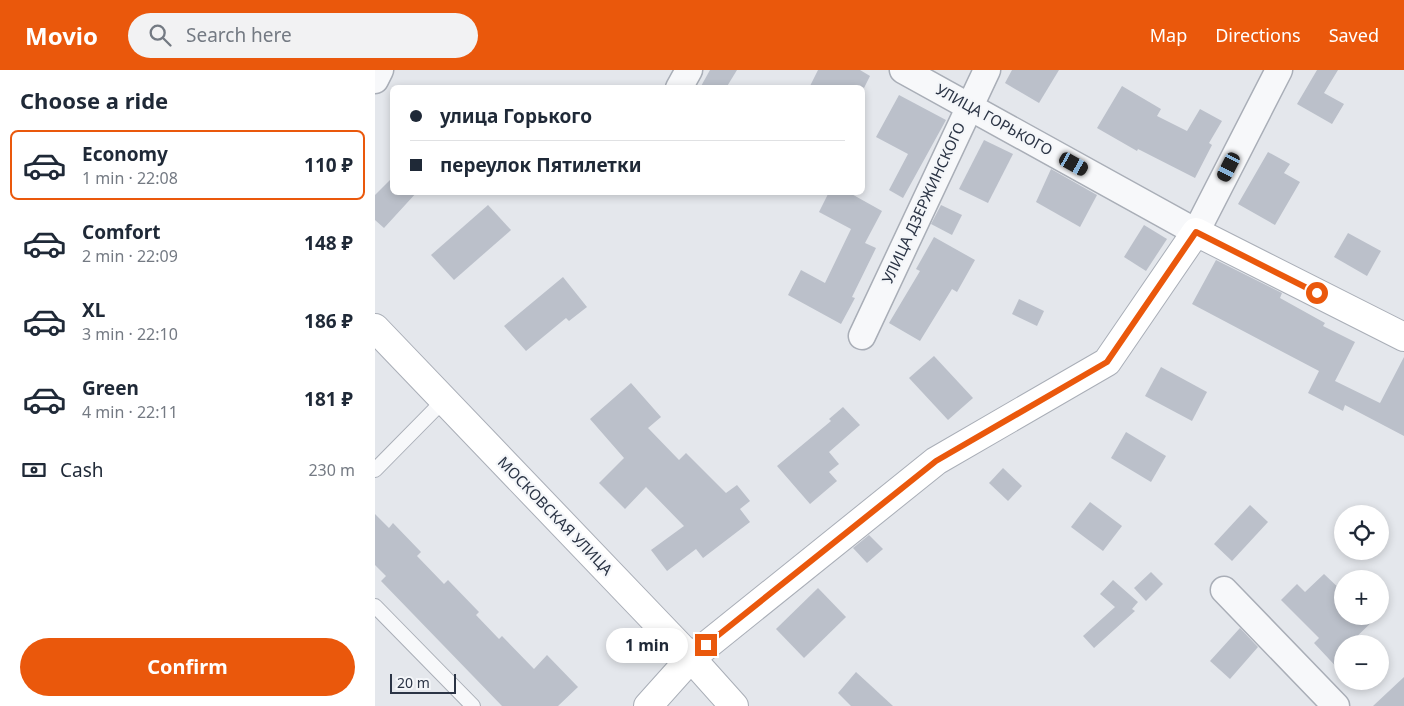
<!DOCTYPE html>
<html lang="en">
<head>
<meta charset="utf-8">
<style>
	body { margin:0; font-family:"Noto Sans",sans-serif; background:#f2f2f3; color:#1f2937; height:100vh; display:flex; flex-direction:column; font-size:19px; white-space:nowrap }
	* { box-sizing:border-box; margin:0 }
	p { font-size:16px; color:#747a83 }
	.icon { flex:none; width:28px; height:28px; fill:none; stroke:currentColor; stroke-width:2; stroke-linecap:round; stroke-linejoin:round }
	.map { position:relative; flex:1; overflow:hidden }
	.details { display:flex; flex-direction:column; background:#fff; width:375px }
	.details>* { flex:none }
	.banner { position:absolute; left:15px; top:15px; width:475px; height:110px; border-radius:8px; box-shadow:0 2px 8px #0003; display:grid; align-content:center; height:110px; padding:0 20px; background:#fff }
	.tools { position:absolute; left:959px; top:435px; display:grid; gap:10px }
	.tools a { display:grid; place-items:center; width:55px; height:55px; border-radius:50%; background:#fff; box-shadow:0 2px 8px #0003; font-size:25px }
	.scale { position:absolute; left:15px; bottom:12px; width:66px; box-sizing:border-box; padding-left:5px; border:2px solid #2b3445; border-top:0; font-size:14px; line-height:18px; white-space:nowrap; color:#2b3445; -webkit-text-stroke:4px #f4f6f9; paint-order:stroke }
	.end { position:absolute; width:22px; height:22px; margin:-11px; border:6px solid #ea580c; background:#fff; box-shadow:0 0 0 2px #fff }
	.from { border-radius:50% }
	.bubble { position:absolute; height:35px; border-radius:18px; background:#fff; box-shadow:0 2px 8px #0003; font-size:16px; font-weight:700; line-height:35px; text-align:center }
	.car { position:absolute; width:15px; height:30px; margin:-15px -8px; border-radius:6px; box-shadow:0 0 4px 1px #0007; background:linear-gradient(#222 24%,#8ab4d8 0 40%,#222 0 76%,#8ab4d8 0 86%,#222 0) }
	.banner b { display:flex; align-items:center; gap:18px; height:48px; font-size:19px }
	.banner b+b { border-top:1px solid #e0e1e3 }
	.banner i { width:12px; height:12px; background:#1f2937 }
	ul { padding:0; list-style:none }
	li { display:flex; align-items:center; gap:15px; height:70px; margin:0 10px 8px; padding:0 10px; border:2px solid transparent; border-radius:8px }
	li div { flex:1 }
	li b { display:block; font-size:19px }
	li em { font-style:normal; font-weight:700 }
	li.current { border-color:#ea580c }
	li>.icon { width:45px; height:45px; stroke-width:1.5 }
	h2 { padding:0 20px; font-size:22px; line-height:60px }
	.pay { display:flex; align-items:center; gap:12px; height:55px; padding:0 20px; font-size:19px }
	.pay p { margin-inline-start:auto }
	.primary-button { display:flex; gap:10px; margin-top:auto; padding:10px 20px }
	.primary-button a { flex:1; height:58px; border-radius:30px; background:#ea580c; color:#fff; font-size:20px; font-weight:700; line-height:58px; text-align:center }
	header { display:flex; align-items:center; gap:30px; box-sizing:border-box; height:70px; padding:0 25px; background:#ea580c; color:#fff }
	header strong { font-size:24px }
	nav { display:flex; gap:28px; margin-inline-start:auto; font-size:18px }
	.search { width:350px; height:45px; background:#f2f2f3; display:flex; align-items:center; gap:12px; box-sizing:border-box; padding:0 18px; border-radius:28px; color:#747a83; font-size:19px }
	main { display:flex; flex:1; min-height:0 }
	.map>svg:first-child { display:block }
	.building { fill:#bbc0ca }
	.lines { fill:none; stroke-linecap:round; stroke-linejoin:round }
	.lane-casing { stroke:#a9aeb7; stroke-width:16 }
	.street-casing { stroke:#a9aeb7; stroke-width:29 }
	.secondary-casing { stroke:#a9aeb7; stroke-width:30 }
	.lane { stroke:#f7f8fa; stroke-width:14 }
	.street { stroke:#f7f8fa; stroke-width:26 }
	.secondary { stroke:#fff; stroke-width:28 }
	.route { stroke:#ea580c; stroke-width:6 }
	.labels { text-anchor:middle; stroke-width:4.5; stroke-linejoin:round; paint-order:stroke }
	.street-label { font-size:15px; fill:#2b3445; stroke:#f4f6f9 }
</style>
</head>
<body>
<header>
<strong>Movio</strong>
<div class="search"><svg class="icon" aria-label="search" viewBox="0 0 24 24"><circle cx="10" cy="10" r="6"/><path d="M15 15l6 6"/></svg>Search here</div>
<nav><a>Map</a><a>Directions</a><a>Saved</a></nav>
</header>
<main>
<section class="details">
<h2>Choose a ride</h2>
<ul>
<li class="current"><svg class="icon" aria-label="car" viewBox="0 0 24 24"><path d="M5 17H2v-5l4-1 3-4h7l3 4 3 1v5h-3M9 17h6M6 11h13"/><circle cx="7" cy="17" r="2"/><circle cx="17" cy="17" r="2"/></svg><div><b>Economy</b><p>1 min · 22:08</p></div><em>110 ₽</em></li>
<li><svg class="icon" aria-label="car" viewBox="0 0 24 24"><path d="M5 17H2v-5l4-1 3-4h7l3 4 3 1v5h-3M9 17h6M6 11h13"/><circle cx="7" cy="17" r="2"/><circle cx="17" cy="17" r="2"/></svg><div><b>Comfort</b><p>2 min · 22:09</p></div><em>148 ₽</em></li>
<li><svg class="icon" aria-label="car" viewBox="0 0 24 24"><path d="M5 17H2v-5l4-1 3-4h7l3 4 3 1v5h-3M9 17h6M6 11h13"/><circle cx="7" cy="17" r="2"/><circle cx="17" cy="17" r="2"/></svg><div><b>XL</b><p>3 min · 22:10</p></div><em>186 ₽</em></li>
<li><svg class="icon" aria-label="car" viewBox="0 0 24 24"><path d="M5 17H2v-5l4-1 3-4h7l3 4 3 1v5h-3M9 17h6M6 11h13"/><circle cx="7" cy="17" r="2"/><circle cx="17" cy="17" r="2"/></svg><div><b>Green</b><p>4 min · 22:11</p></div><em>181 ₽</em></li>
</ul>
<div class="pay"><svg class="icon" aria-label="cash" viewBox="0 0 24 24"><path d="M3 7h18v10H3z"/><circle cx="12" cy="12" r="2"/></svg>Cash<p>230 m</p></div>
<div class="primary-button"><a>Confirm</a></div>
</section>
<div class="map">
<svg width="1029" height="636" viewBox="0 0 1029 636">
	<rect width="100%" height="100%" fill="#e4e7ec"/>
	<g class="building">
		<polygon points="335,0 362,0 351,18 325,18"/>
		<polygon points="443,0 485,0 495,6 489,18 434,18"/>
		<polygon points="637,0 684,0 664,33 630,13"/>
		<polygon points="942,0 963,0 949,23 969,34 957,54 922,34"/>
		<polygon points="747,16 786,39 782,46 812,61 825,39 847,51 834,73 837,75 820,108 763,79 762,81 722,58"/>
		<polygon points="524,25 571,50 528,128 514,120 533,84 501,67"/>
		<polygon points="609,70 638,84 613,133 584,119"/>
		<polygon points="893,82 915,94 909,103 925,112 900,155 863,134"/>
		<polygon points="676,99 722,125 705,157 661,132"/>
		<polygon points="18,107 18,122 42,122 9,158 0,150 0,125"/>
		<polygon points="454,122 473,122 507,141 490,173 501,178 477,227 480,228 466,254 413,225 426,200 450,213 476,159 444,142"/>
		<polygon points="113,135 136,160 79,210 56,185"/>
		<polygon points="566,135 587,145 577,165 556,154"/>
		<polygon points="769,155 792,169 771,201 749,187"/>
		<polygon points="973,163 1006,181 992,206 959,187"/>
		<polygon points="559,167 600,190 582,222 577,219 545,271 514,253 545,201 541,199"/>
		<polygon points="841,190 907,223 905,228 950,253 948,256 980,272 960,311 1005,333 1029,287 1029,366 970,335 968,341 933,323 944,301 817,234"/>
		<polygon points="188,207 212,237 194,251 191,248 151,281 129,256"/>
		<polygon points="644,229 669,241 662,256 637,244"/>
		<polygon points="559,286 598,328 573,350 534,308"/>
		<polygon points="786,297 832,322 817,351 770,326"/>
		<polygon points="256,313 286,347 273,358 304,390 311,383 351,423 362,415 375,431 365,439 375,452 328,488 321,479 292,501 276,480 309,456 271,417 250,439 224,413 249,388 215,349"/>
		<polygon points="468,337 485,355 454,382 464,394 454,402 462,411 435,434 402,396 456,351 454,349"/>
		<polygon points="751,362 791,386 776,412 736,388"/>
		<polygon points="628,398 647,416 633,431 614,413"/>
		<polygon points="715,432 747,456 728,481 696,457"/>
		<polygon points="875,435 893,452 857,491 839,474"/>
		<polygon points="0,444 14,458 18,453 46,482 42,486 69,514 73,510 104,542 101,545 124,569 127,566 159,599 172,585 203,617 183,636 127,636 6,511 11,506 0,495"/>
		<polygon points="494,465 508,479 492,493 478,478"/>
		<polygon points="776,502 788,514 771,531 759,518"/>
		<polygon points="949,504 968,522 968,546 1003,546 974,574 968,574 968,604 939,573 944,568 906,530 922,514 930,522"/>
		<polygon points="738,510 763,532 757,539 760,541 719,578 708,566 740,537 725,524"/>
		<polygon points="443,518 471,547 429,588 401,559"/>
		<polygon points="865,558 883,577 855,609 835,591"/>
		<polygon points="481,602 518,636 476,636 463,623"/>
		<polygon points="1029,607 1029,636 998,636"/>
	</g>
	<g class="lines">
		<g class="lane-casing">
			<g id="lane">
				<polyline points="0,400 69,330"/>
				<polyline points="0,536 98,636"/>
			</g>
		</g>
		<g class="street-casing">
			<g id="street">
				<polyline points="528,0 821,162 904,0"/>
				<polyline points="0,10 5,0"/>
				<polyline points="304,18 314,0"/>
				<polyline points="487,266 612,0"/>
				<polyline points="849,520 961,636"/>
			</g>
		</g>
		<g class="secondary-casing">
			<g id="secondary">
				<polyline points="0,258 316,588 359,636"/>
				<polyline points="273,636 316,588 561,391 732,292 821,162 1029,267"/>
			</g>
		</g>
		<use href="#lane" class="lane"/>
		<use href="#street" class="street"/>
		<use href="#secondary" class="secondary"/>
	</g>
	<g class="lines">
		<polyline class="route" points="331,575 561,391 732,292 821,162 942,223"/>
	</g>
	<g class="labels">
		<g class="street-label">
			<text transform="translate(619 50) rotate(29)" y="5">УЛИЦА ГОРЬКОГО</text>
			<text transform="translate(549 133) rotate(-65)" y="5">УЛИЦА ДЗЕРЖИНСКОГО</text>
			<text transform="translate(180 446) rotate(46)" y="5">МОСКОВСКАЯ УЛИЦА</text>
		</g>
	</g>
</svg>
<div class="tools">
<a><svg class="icon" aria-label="locate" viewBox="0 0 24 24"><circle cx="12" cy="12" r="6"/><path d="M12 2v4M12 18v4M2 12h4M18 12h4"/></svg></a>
<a>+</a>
<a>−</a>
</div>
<div class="scale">20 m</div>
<i class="end from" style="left:942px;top:223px"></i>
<i class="end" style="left:331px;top:575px"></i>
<div class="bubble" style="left:231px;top:558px;width:82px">1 min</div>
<i class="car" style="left:699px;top:94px;rotate:119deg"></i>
<i class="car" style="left:854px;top:97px;rotate:207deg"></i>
<div class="banner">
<b><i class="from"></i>улица Горького</b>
<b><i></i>переулок Пятилетки</b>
</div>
</div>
</main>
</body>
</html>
